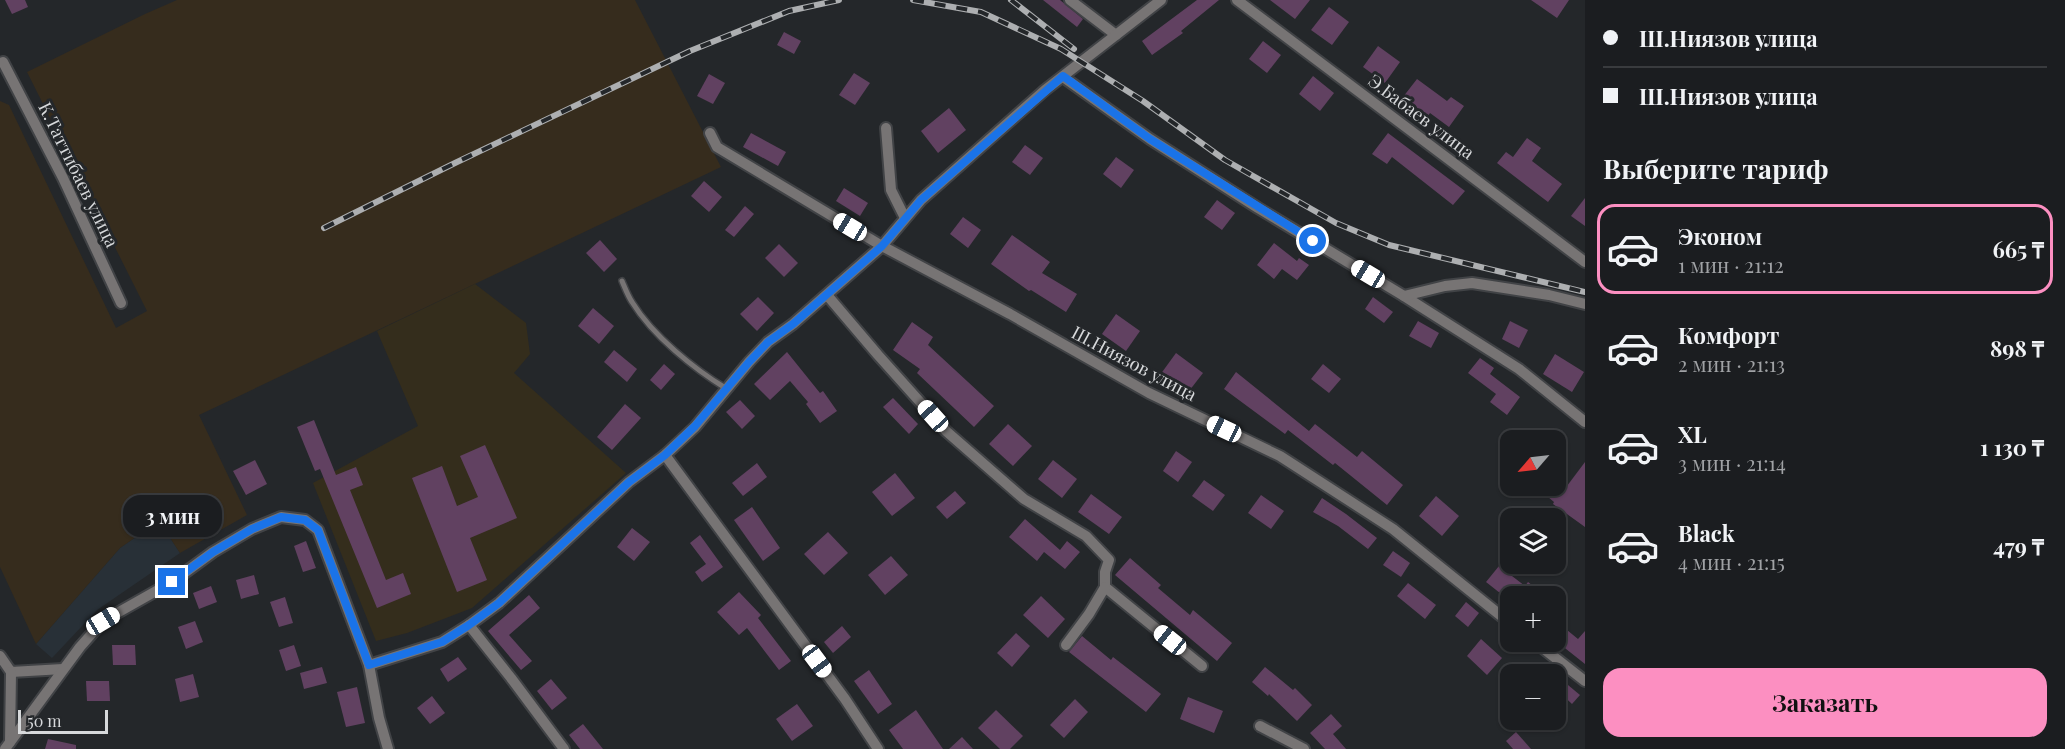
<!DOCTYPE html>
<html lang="ru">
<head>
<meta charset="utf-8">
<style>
	body { margin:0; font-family:"Playfair Display",serif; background:#242629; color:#f1f3f6; height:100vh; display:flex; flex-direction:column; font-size:22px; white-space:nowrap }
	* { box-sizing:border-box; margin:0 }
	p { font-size:20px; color:#a0a2a5 }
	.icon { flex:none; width:33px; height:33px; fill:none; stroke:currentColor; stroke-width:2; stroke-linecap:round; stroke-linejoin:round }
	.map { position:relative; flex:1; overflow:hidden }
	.panel { display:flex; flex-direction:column; background:#1b1d20; width:480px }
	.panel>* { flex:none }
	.top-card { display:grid; align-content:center; height:132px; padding:0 18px; background:#1b1d20 }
	.needle { width:39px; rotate:242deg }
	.fabs { position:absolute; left:1500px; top:430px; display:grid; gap:12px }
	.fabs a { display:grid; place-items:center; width:66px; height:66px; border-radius:12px; background:#1b1d20; box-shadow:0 2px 4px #0004,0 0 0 2px #393b3e; font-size:30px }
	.scale { position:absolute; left:18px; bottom:15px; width:90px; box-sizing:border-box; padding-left:6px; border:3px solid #d7d9db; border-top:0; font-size:16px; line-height:21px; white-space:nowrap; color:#d7d9db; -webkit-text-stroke:4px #24272a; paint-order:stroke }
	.end { position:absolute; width:27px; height:27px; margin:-14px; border:8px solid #1a73e8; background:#fff; box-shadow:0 0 0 3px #fff }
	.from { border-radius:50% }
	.bubble { position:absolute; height:42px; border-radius:18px; background:#1b1d20; box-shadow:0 2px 4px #0004,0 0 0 2px #393b3e; font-size:20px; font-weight:700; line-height:42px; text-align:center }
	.car { position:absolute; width:18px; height:36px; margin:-18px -9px; border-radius:8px; box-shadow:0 0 4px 2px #0007; background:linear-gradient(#fff 24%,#345 0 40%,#fff 0 76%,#345 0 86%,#fff 0) }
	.top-card b { display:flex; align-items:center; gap:21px; height:57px; font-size:22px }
	.top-card b+b { border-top:2px solid #393b3e }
	.top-card i { width:15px; height:15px; background:#f1f3f6 }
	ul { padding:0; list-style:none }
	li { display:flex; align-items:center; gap:18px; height:90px; margin:0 12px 9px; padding:0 6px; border:3px solid transparent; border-radius:18px }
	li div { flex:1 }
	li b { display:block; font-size:22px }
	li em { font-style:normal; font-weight:700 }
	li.on { border-color:#fc8fc1 }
	li>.icon { width:54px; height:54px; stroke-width:1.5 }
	h2 { padding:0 18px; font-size:27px; line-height:72px }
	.action { display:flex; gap:12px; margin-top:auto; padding:12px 18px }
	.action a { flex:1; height:69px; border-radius:18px; background:#fc8fc1; color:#111; font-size:24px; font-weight:700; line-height:69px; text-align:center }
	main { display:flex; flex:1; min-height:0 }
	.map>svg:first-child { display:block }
	.built { fill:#283037 }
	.industrial { fill:#362c1d }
	.education { fill:#342d1c }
	.building { fill:#614161 }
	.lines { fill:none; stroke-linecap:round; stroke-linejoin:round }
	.service-casing { stroke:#414346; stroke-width:8 }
	.minor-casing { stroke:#414346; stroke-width:14 }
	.service { stroke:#777474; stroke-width:5 }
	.minor { stroke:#777474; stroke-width:10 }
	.rail-casing { stroke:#adafb1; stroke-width:6 }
	.rail { stroke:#24272a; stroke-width:4; stroke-dasharray:11; stroke-linecap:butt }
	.route { stroke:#1a73e8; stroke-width:8 }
	.labels { text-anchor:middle; stroke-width:6; stroke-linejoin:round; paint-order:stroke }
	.street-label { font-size:18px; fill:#d7d9db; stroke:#24272a }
</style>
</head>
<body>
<main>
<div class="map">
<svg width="1585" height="749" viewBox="0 0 1585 749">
	<rect width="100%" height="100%" fill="#24272a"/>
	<polygon class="built" points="159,521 180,553 97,610 52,658 36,644 120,548"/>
	<polygon class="industrial" points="177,0 635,0 721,167 199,415 247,515 180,553 159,521 120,548 36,644 0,567 0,101 9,105 116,328 147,311 27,72 145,14"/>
	<polygon class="education" points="475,284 526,323 530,354 514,373 626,473 472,608 407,633 376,641 313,483 418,426 377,331"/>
	<g class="building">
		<polygon points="5,0 25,0 28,7 12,14"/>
		<polygon points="1043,0 1060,0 1083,19 1077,27"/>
		<polygon points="1197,0 1219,0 1181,31 1183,33 1152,55 1142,41"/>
		<polygon points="1270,0 1310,0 1295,19"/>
		<polygon points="1531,0 1569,0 1557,18"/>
		<polygon points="1329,7 1349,22 1332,45 1311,30"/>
		<polygon points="784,32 801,41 794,54 777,45"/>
		<polygon points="1263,41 1281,55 1267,73 1249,59"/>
		<polygon points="1378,46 1400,62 1385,83 1363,67"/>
		<polygon points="854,73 870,83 855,105 839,95"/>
		<polygon points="709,74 725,83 713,104 697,96"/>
		<polygon points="1313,76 1334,93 1320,111 1299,94"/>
		<polygon points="1417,79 1447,101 1451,97 1464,106 1449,127 1430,113 1428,116 1403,97"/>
		<polygon points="949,108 966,130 938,153 921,131"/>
		<polygon points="751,133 786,152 778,166 743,147"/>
		<polygon points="1388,133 1465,191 1453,205 1392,157 1387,164 1372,154"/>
		<polygon points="1527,138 1541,148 1532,161 1562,184 1548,202 1497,163 1506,152 1513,157"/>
		<polygon points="1025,145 1043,158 1030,175 1012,162"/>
		<polygon points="1116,157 1134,170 1121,188 1103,174"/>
		<polygon points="704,181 722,197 709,212 691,196"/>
		<polygon points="844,188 868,203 860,216 836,201"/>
		<polygon points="1585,198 1585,226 1571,216"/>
		<polygon points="1217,200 1235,213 1222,230 1204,217"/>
		<polygon points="745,206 754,214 734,237 725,230"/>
		<polygon points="963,217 981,230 968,248 950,234"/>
		<polygon points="1012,235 1050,262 1042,273 1077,294 1066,312 1031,290 1029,291 991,264"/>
		<polygon points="600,240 617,259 604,272 586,253"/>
		<polygon points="1274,243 1297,261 1299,258 1309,265 1297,280 1282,269 1274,279 1257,265"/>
		<polygon points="779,244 798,263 784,277 765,258"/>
		<polygon points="758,297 774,313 757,331 740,314"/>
		<polygon points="1373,297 1393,312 1384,323 1365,309"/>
		<polygon points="593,308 614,326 599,344 578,326"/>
		<polygon points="1116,314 1140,331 1126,351 1102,334"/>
		<polygon points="1418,321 1439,333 1431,348 1409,336"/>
		<polygon points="1510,321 1528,330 1519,348 1502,339"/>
		<polygon points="912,322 933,337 928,345 994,406 974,427 917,373 920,369 893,350"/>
		<polygon points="614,350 637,369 627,382 604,362"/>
		<polygon points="787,352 820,393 823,391 837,411 820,423 806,404 808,402 790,381 770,400 754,384"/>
		<polygon points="1176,353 1203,373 1186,395 1160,375"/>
		<polygon points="1555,354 1584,372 1572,392 1543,374"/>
		<polygon points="1480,358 1494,368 1490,374 1520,397 1507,415 1490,402 1496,394 1468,373"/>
		<polygon points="664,364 675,374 661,390 650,380"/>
		<polygon points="1323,364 1341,379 1329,393 1311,379"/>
		<polygon points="1236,372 1309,431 1315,424 1357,457 1362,451 1403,485 1387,505 1335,463 1333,465 1288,430 1285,434 1224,389"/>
		<polygon points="893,398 918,424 909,434 883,407"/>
		<polygon points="740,400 755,416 742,429 726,412"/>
		<polygon points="625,404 641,418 612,450 597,437"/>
		<polygon points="314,420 336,475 356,467 363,485 350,490 386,580 403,573 411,594 377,608 320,469 315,471 297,427"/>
		<polygon points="1008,424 1032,446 1013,466 989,444"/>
		<polygon points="485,445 517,518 470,538 487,580 457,592 412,478 442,466 457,506 478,497 460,456"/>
		<polygon points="1176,451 1192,462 1178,482 1163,471"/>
		<polygon points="255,460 267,484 246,495 233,471"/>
		<polygon points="1053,460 1077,479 1062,498 1038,479"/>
		<polygon points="1585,462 1585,527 1553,504 1554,502 1535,486 1556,486 1556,477 1567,486"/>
		<polygon points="757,463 767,477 743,496 732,483"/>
		<polygon points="895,473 915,498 892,516 872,492"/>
		<polygon points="1204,480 1225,495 1213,511 1192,496"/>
		<polygon points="955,491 966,503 947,519 936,507"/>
		<polygon points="1091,494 1122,517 1109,534 1078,512"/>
		<polygon points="1261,495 1284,511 1271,529 1248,513"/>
		<polygon points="1436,496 1459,516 1442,536 1419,516"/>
		<polygon points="1322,498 1346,514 1377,538 1368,549 1338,526 1313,512"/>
		<polygon points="752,507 780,548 763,561 734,520"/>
		<polygon points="1025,519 1060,550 1067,541 1080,552 1065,569 1044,552 1037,561 1009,537"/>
		<polygon points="632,528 650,542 634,561 617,547"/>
		<polygon points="828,532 848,553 824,575 804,554"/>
		<polygon points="700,535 723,567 702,582 695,572 706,564 690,543"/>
		<polygon points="306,541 316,568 303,572 294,546"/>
		<polygon points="1393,551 1410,563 1401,577 1383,565"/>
		<polygon points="891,556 908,575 885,595 868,575"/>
		<polygon points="1130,558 1161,585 1158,588 1190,615 1193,610 1232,643 1217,661 1115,575"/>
		<polygon points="1499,566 1525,586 1528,582 1547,597 1505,597 1486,582"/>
		<polygon points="254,575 259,594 241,599 236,580"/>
		<polygon points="1408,583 1436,605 1425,619 1397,596"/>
		<polygon points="211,586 217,602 199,609 193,593"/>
		<polygon points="739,592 761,615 758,618 791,661 779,670 747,628 739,635 717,612"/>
		<polygon points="529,595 540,608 509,635 532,661 521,670 488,631"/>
		<polygon points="1041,596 1065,619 1048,638 1023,615"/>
		<polygon points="285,597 293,623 279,627 270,602"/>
		<polygon points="1466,602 1479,613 1468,627 1455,616"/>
		<polygon points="195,621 203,642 186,649 178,627"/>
		<polygon points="1556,621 1578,639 1585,631 1585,664 1556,641"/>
		<polygon points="842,626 851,637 833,653 824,642"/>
		<polygon points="1016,633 1030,646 1012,667 997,653"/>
		<polygon points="1082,636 1111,660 1113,657 1161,694 1146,712 1069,652"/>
		<polygon points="1481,639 1502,658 1487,675 1467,656"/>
		<polygon points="112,645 135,645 136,665 113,665"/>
		<polygon points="294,645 301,666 286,671 279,650"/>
		<polygon points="458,657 467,669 448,682 440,669"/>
		<polygon points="322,667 327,683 304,689 300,673"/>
		<polygon points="1265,667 1293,690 1295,688 1312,705 1297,721 1269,694 1268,696 1252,682"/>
		<polygon points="869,670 892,704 878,714 854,681"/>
		<polygon points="193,674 199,697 180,702 175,679"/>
		<polygon points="1556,675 1580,695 1572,704 1556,689"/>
		<polygon points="551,679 567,698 552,710 537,691"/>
		<polygon points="86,681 109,681 110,701 87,701"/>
		<polygon points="357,687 365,723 346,727 337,692"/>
		<polygon points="432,696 445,713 430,724 417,708"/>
		<polygon points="1188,697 1223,711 1214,733 1180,719"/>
		<polygon points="1075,699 1088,712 1064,738 1050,725"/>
		<polygon points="797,704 813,726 792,741 776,719"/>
		<polygon points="916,710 943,749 903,749 889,730"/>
		<polygon points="996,710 1023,736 1010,749 1000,749 978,728"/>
		<polygon points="1331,714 1342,726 1333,734 1346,749 1325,749 1310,733"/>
		<polygon points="583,724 603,749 580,749 569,735"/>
		<polygon points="1516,732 1531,749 1513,749 1506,741"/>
		<polygon points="962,737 973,749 949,749"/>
		<polygon points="48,739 76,745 76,749 45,749"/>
	</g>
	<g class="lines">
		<g class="service-casing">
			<path id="service" d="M 622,281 C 625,288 628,296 632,302 C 653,336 694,369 727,389"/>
		</g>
		<g class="minor-casing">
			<g id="minor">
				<polyline points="1070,0 1116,35"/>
				<polyline points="1237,0 1585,262"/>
				<polyline points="3,62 63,178 121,303"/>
				<polyline points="1063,77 1150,139 1258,208 1404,296 1519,369 1585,422"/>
				<polyline points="886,128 891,190 905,218"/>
				<polyline points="710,133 717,147 882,246 1010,314 1149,393 1280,456 1393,529 1510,623"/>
				<polyline points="827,295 878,355 946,431 1024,499 1086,536 1109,560 1105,572 1105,587 1202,666"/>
				<polyline points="1404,296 1445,286 1472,283 1549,295 1585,304"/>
				<polyline points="665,455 845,699 878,749"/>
				<polyline points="469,625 511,678 564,749"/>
				<polyline points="1535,642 1585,681"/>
				<polyline points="1066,645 1089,614 1105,587"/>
				<polyline points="0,656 11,672 63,669"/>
				<polyline points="369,665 442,642 469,625 499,603 629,482 665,455 695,427 749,362 768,342 793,324 882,246 921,200 1045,90 1161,0"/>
				<polyline points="1260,726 1304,749"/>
				<polyline points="10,742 11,672"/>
				<polyline points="5,749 80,647 103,621 172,582 213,552 252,529 281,517 305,520 318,530 369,665 379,718 388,749"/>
			</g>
		</g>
		<use href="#service" class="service"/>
		<use href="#minor" class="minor"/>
		<g class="rail-casing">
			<g id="rail">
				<polyline points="913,0 981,12 1061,49 1143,101 1225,160 1336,223 1389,245 1585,292"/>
				<polyline points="1011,0 1074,49"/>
				<polyline points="324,228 455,163 690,51 789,11 839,0"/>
			</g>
		</g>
		<use href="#rail" class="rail"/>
	</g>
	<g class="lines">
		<polyline class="route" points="172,582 213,552 252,529 281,517 305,520 318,530 369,665 442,642 469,625 499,603 629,482 665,455 695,426 749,362 768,342 793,324 882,246 921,200 1063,76 1150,139 1313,241"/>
	</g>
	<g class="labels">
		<g class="street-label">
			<text transform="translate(1421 117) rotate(37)" y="6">Э.Бабаев улица</text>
			<text transform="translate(78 175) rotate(64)" y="6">К.Таттибаев улица</text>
			<text transform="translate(1134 364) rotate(28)" y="6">Ш.Ниязов улица</text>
		</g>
	</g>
</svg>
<div class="fabs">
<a><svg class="needle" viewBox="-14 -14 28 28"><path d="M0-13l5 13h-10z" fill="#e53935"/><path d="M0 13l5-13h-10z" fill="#a0a2a5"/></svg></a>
<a><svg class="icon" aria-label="layers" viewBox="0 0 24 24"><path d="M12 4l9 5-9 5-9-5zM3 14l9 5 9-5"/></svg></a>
<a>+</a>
<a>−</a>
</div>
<div class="scale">50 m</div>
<i class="end from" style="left:1313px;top:241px"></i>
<i class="end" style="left:172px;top:582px"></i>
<div class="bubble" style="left:123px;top:495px;width:99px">3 мин</div>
<i class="car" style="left:850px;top:227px;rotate:301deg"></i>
<i class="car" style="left:1368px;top:274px;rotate:301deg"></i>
<i class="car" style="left:933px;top:416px;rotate:318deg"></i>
<i class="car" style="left:1224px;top:429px;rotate:295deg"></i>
<i class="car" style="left:103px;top:621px;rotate:59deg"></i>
<i class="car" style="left:1170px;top:640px;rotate:309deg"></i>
<i class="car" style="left:817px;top:661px;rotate:143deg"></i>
</div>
<section class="panel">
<div class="top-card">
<b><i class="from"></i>Ш.Ниязов улица</b>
<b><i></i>Ш.Ниязов улица</b>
</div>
<h2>Выберите тариф</h2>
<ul>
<li class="on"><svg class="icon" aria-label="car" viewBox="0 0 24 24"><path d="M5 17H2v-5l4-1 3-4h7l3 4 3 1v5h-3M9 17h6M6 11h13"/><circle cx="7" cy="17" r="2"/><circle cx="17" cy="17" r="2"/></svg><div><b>Эконом</b><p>1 мин · 21:12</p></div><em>665 ₸</em></li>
<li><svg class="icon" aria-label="car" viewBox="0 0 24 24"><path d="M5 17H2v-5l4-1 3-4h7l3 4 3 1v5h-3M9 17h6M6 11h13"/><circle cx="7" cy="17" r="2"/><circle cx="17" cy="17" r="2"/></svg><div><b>Комфорт</b><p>2 мин · 21:13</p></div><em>898 ₸</em></li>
<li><svg class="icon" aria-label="car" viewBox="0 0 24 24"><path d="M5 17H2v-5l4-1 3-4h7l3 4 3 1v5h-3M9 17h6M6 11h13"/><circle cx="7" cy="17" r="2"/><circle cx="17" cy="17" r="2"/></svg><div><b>XL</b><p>3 мин · 21:14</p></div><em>1 130 ₸</em></li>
<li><svg class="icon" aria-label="car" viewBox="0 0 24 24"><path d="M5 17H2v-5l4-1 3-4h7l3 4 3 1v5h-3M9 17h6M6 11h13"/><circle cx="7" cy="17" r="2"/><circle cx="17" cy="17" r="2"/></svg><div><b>Black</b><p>4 мин · 21:15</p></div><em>479 ₸</em></li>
</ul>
<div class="action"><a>Заказать</a></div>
</section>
</main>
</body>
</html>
